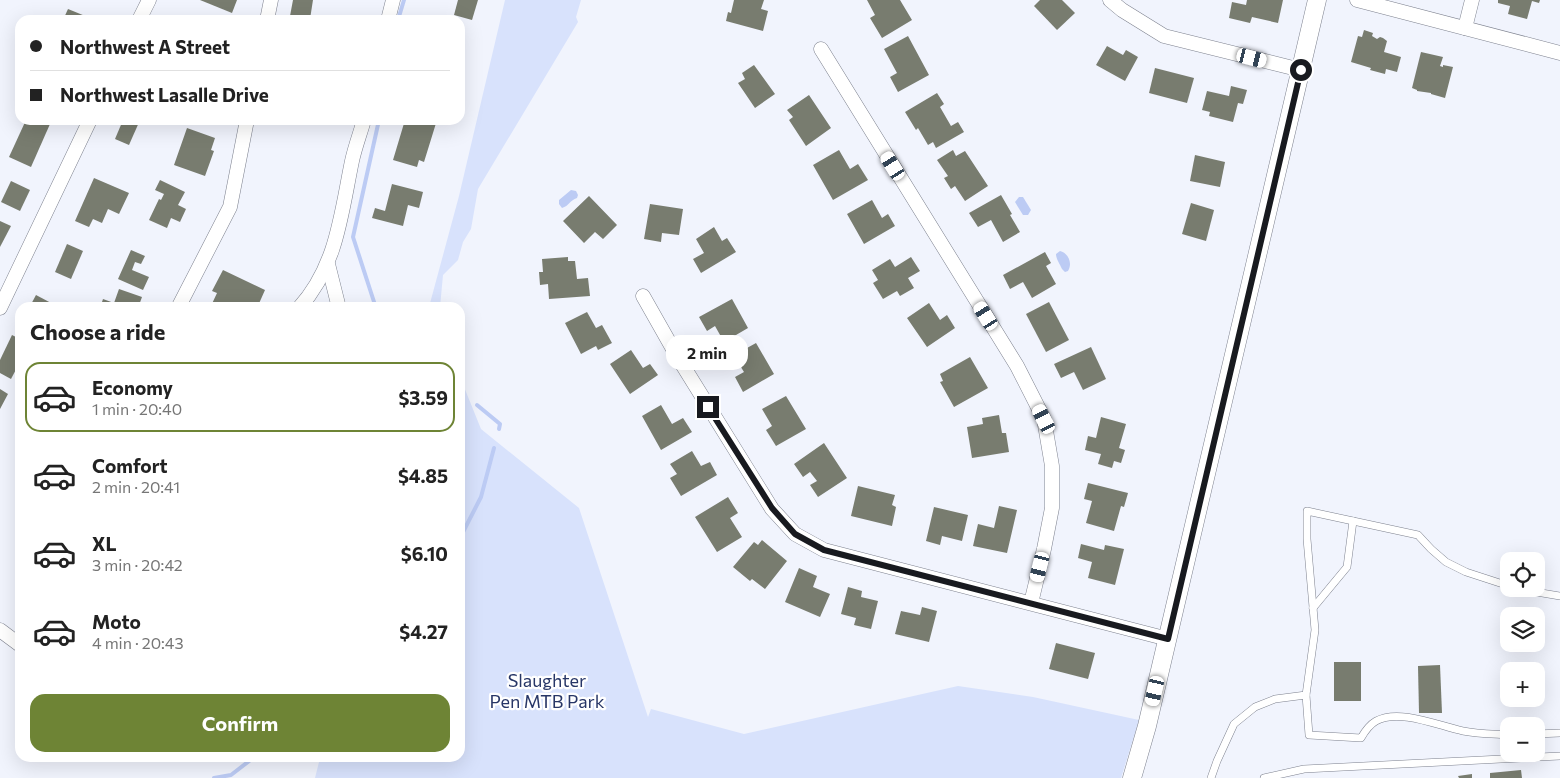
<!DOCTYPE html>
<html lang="en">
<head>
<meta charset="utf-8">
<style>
	body { margin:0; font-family:Commissioner,sans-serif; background:#f6f6f6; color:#222; height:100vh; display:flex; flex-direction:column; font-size:19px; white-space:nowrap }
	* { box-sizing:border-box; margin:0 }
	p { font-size:16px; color:#767676 }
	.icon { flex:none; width:28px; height:28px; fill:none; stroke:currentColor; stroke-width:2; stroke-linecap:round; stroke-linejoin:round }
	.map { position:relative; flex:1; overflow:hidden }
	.drawer { position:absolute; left:15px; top:302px; width:450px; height:460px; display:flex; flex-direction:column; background:#fff; border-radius:15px; box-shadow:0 5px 20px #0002 }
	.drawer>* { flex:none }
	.guide { position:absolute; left:15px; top:15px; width:450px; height:110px; border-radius:15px; box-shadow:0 5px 20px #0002; display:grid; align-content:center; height:110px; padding:0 15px; background:#fff }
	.buttons { position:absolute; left:1500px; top:552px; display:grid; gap:10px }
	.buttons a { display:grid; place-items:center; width:45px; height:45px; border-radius:10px; background:#fff; box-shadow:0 5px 20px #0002; font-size:25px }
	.end { position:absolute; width:22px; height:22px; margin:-11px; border:6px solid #181a1f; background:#fff; box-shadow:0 0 0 2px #fff }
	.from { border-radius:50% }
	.bubble { position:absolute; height:35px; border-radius:15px; background:#fff; box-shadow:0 5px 20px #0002; font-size:16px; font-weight:700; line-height:35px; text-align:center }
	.car { position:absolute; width:15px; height:30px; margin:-15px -8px; border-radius:6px; box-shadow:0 0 4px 1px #0007; background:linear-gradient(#fff 24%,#345 0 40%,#fff 0 76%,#345 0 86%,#fff 0) }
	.guide b { display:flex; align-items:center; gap:18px; height:48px; font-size:19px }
	.guide b+b { border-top:1px solid #e0e0e0 }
	.guide i { width:12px; height:12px; background:#222 }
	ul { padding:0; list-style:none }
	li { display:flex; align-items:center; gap:15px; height:70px; margin:0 10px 8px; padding:0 5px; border:2px solid transparent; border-radius:15px }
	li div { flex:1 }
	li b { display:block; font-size:19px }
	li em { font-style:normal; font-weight:700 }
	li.active { border-color:#6e8435 }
	li>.icon { width:45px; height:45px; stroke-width:1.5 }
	h2 { padding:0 15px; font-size:22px; line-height:60px }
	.cta { display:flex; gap:10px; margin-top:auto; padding:10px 15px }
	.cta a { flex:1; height:58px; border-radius:15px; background:#6e8435; color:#fff; font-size:20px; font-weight:700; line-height:58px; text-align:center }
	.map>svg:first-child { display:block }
	.green { fill:#d8e2fc }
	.water { fill:#bccbf4 }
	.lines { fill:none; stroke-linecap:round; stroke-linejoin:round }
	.stream { stroke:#bccbf4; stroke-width:4 }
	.building { fill:#787c6f }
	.service-casing { stroke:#7d818e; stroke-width:8 }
	.minor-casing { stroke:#7d818e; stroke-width:15 }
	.tertiary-casing { stroke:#7d818e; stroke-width:19 }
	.service { stroke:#fff; stroke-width:7 }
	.minor { stroke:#fff; stroke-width:14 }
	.tertiary { stroke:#fff; stroke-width:18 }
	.route { stroke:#181a1f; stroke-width:6 }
	.labels { text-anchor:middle; stroke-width:4.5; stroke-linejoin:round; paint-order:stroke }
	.park-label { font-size:18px; fill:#273667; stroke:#fff }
</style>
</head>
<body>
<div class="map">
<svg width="1560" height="778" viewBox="0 0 1560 778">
	<rect width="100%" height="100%" fill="#f1f4fd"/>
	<g class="green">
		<polygon points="505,0 581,0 576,17 578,22 478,189 471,229 463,242 458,260 443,275 440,307 429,307 459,196"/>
		<polygon points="460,377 481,429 579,508 648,717 651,709 744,734 958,686 1033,697 1139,720 1121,778 315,778 320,758 460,758"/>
	</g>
	<g class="water">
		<path d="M 571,190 L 576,191 L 578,195 L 577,198 C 570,200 569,206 562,208 L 559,204 L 559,200 Z"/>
		<polygon points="1019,197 1023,197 1031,210 1028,215 1023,215 1015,202"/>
		<path d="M 1060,251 C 1068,253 1073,263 1068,271 L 1065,272 L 1062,269 C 1060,264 1056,259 1056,254 Z"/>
	</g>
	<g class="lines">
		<g class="stream">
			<polyline points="398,20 404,0"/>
			<polyline points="376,308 353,237 379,120"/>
			<polyline points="477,405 500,424 499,429"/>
			<polyline points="460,538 481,497 494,448"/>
			<polyline points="214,778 231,775 253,758"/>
		</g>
	</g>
	<g class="building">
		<polygon points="200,0 237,0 232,13"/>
		<polygon points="293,0 313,0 310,19 290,16"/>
		<polygon points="458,0 478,0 472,20 454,15"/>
		<polygon points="734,0 764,0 761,9 768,11 763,31 726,21 728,12 731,13"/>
		<polygon points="867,0 900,0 912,20 882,38 870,18 875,15"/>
		<polygon points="1040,0 1062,0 1075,13 1057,30 1034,6"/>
		<polygon points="1247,0 1283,0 1278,23 1252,17 1250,23 1229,18 1232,2 1246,5"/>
		<polygon points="1498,0 1540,0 1539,3 1532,1 1527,19 1508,14 1510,6 1498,3"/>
		<polygon points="68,9 95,20 63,20"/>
		<polygon points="1364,30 1373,33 1372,36 1377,39 1380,37 1383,38 1387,41 1384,52 1401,57 1397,72 1386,69 1385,74 1370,70 1371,68 1351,62 1358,36 1362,37"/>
		<polygon points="908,36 929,75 898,92 890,77 897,73 884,49"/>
		<polygon points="1107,46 1123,55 1126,50 1138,57 1125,81 1096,65"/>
		<polygon points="1421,52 1443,57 1440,66 1443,67 1443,65 1453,67 1445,98 1431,94 1431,93 1417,91 1417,90 1412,88"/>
		<polygon points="754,65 775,94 755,108 738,83 745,79 742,73"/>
		<polygon points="1155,68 1194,78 1187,103 1149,93"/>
		<polygon points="1231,86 1247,90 1243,104 1238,103 1233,122 1209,116 1210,112 1202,110 1207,91 1229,96"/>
		<polygon points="937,93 944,104 940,107 951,126 958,122 964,132 936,148 933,142 928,145 918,128 916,130 905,112"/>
		<polygon points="809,95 831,128 806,146 789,120 793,117 787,110"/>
		<polygon points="26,120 41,120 50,124 31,167 9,157"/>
		<polygon points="123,120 140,120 129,145 115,139"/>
		<polygon points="405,120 437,120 424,162 419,160 417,167 393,160"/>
		<polygon points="187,128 215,138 211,150 214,151 205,176 174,165"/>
		<polygon points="839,150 850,169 858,164 868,180 833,200 813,165"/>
		<polygon points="953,150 956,156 965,151 988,186 965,201 955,186 951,189 944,178 948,176 937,160"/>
		<polygon points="1195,155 1225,162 1220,187 1190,181"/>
		<polygon points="94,178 129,193 119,214 108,209 102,223 93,219 89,227 75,221"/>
		<polygon points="160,180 185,192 178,205 186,209 180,222 171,218 167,228 149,220 159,199 161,200 164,194 155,190"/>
		<polygon points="11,181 30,190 20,211 1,202"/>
		<polygon points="392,184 423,192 419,208 408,205 403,226 372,218 375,208 385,211"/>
		<polygon points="1001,195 1012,214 1010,215 1020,232 1003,242 991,220 978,227 969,213"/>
		<polygon points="589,196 617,225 603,239 595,232 584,243 563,221"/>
		<polygon points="872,200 882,218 888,214 895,226 864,244 847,214"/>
		<polygon points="1191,203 1214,210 1206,241 1182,234"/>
		<polygon points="650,204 683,209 679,235 662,233 661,242 644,239"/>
		<polygon points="0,221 11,226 0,247"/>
		<polygon points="714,227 722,241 727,238 736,252 701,273 693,259 704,253 696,239"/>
		<polygon points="67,244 83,251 71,279 55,272"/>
		<polygon points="131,250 145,256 141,264 135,262 132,270 149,277 143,290 118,279"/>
		<polygon points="1045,252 1051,263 1046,266 1056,284 1032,298 1023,282 1010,289 1003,275"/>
		<polygon points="568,257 568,261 575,261 577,279 588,278 590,296 549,299 548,284 540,285 539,272 543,272 542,259"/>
		<polygon points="911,257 920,271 908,278 914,288 900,296 897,291 883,299 873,283 878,280 872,270 890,259 895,267"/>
		<polygon points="223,270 265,290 257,308 210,308 217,293 212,291"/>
		<polygon points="119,289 142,297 138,308 100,308 103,299 114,303"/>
		<polygon points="36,295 53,304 51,308 29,308"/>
		<polygon points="732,299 748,328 724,342 715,326 707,331 699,317"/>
		<polygon points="1049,302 1069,340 1046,352 1026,314"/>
		<polygon points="929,303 940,320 947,315 955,328 927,347 907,318"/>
		<polygon points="587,312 596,328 602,325 612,343 598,350 596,346 581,354 565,323"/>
		<polygon points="12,335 20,339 20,362 11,379 0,373 0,360"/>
		<polygon points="756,343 774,374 743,392 735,377 744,372 739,364 734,367 729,358"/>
		<polygon points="1091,347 1106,379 1083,390 1074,372 1061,378 1054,364"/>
		<polygon points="631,350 643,368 650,364 658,375 630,394 610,364"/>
		<polygon points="970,357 988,388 954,407 940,382 943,381 940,374"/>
		<polygon points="0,389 8,394 0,409"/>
		<polygon points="786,396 806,429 776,446 766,430 772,426 762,409"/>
		<polygon points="661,405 672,424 683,418 692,432 661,450 642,416"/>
		<polygon points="999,415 1002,433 1006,433 1009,452 972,458 967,427 983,424 982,418"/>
		<polygon points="1101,417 1126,424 1119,448 1125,450 1121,463 1114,461 1112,468 1098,464 1101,454 1085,450 1088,436 1096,438"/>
		<polygon points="824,443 847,478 818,497 810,485 817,481 810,472 803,477 794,464"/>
		<polygon points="692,451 701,466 710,462 717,475 681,496 670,478 677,474 670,464"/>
		<polygon points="1088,483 1128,493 1124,507 1121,506 1114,531 1086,523 1092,501 1084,499"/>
		<polygon points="858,486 895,495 892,505 896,507 892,526 851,516"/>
		<polygon points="728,497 738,513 730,518 742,537 717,552 695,517"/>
		<polygon points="999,506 1017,510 1007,553 973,546 978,524 994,528"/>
		<polygon points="934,507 968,515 962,541 942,536 940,545 926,541"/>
		<polygon points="762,540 787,561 765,589 752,579 750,581 733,567 754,542 758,545"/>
		<polygon points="1081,544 1104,550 1105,545 1124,549 1115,585 1088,578 1092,562 1078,558"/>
		<polygon points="799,568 817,576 813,587 830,594 820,617 785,602"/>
		<polygon points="848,587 862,591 861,597 878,601 871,629 854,625 856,618 841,614"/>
		<polygon points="922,607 937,611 929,642 895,634 901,611 920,615"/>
		<polygon points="1056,643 1095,653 1088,679 1049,669"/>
		<rect x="1334" y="662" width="27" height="39"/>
		<polygon points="1440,665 1442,713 1419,713 1418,666"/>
		<polygon points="1521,770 1522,778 1490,778 1490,773"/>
		<polygon points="1472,774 1472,778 1459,778 1458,776"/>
	</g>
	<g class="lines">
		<g class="service-casing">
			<g id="service">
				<polyline points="1518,589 1560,596"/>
				<polyline points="1313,608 1347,567 1353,521"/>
				<polyline points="1306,695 1315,630 1307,539 1307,511 1418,535 1431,549 1446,562 1466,572 1509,586"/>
				<polyline points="1536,734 1560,733"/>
				<path d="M 1211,778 L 1217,761 L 1234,724 L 1255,707 L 1275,699 L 1306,695 L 1309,735 L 1361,738 C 1365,731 1369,725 1376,721 C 1399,708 1439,726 1463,731 C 1478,734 1494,734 1509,735"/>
				<polyline points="1264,778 1304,769 1560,756"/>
			</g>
		</g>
		<g class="minor-casing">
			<g id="minor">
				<polyline points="1110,0 1122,10 1164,36 1301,70"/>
				<polyline points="1357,0 1560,53"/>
				<polyline points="139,20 149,0"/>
				<polyline points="267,20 271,0"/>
				<polyline points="388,20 393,0"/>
				<polyline points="1465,28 1472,0"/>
				<polyline points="821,49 1017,366 1044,419 1052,466 1052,508 1044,549 1031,603"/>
				<polyline points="328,264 339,308"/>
				<polyline points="643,296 677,356 772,509 795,534 824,550 1168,639"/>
				<polyline points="0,308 90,120"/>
				<polyline points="178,308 230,207 247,120"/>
				<path d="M 299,308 C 337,266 341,214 352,161 C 355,147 360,134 364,120"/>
				<polyline points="0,630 20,645"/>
			</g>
		</g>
		<g class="tertiary-casing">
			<polyline id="tertiary" points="1132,778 1147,726 1317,0"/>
		</g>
		<use href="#service" class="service"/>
		<use href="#minor" class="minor"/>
		<use href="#tertiary" class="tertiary"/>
	</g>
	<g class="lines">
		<polyline class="route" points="708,407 772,508 795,534 824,550 1168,639 1301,70"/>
	</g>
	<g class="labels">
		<g class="park-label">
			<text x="547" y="687">Slaughter<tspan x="547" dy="21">Pen MTB Park</tspan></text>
		</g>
	</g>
</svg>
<div class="buttons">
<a><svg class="icon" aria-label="locate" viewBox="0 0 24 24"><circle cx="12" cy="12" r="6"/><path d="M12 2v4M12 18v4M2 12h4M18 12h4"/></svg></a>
<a><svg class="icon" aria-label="layers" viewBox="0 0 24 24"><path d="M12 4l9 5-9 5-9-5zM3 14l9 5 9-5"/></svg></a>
<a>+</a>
<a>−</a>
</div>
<i class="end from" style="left:1301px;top:70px"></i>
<i class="end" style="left:708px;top:407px"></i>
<div class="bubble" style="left:666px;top:335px;width:82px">2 min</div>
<i class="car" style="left:1252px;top:58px;rotate:104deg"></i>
<i class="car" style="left:893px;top:166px;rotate:328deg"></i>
<i class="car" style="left:986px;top:316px;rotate:328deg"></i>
<i class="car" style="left:1044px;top:419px;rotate:333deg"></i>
<i class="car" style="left:1040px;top:567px;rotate:194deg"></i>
<i class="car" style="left:1155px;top:691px;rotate:193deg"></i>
<div class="guide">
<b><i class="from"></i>Northwest A Street</b>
<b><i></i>Northwest Lasalle Drive</b>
</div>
<section class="drawer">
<h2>Choose a ride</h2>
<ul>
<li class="active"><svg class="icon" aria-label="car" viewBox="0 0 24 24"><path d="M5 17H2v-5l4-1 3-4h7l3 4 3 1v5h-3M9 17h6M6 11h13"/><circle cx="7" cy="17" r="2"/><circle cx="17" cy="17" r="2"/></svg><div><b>Economy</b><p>1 min · 20:40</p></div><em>$3.59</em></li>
<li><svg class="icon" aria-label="car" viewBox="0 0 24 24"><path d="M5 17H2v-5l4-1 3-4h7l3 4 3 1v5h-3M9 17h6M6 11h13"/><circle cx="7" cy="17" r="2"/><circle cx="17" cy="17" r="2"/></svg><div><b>Comfort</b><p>2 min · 20:41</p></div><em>$4.85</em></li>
<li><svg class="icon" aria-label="car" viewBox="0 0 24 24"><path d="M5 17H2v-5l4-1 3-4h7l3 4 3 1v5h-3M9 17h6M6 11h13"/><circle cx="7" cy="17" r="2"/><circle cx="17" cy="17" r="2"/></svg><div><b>XL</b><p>3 min · 20:42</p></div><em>$6.10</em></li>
<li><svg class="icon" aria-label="car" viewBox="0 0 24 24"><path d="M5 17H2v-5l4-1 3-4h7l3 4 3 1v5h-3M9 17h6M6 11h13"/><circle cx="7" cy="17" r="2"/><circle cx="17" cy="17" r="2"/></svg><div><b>Moto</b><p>4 min · 20:43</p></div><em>$4.27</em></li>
</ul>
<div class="cta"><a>Confirm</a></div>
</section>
</div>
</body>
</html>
